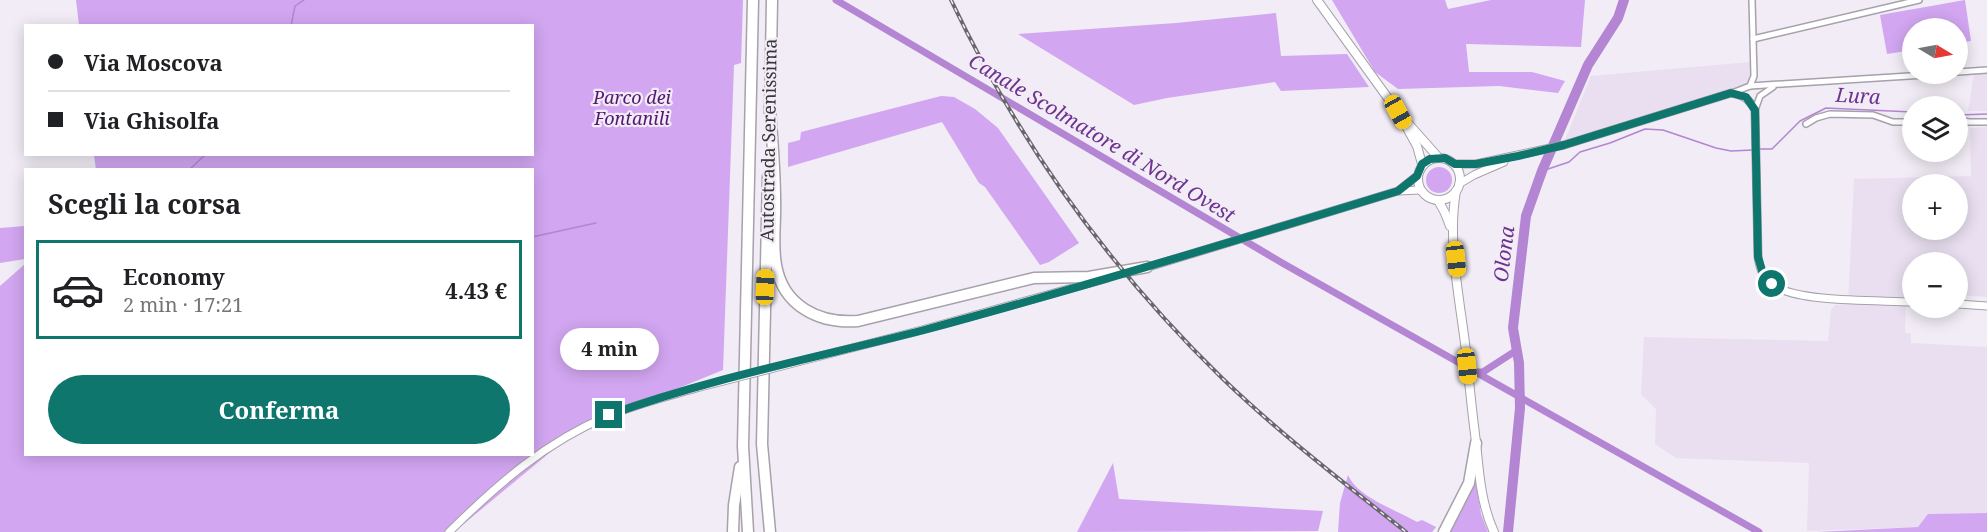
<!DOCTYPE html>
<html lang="it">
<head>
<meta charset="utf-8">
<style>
	body { margin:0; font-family:"Noto Serif",serif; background:#f2f2f2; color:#202124; height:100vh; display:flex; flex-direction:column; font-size:22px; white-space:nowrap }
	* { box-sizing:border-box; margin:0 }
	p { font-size:20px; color:#757577 }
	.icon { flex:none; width:33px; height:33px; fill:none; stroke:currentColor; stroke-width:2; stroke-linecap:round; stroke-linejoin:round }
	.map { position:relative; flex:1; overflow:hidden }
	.side { position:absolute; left:24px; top:168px; width:510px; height:288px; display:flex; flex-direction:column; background:#fff; border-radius:0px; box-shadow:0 3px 15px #0003 }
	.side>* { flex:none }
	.top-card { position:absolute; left:24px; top:24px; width:510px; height:132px; border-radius:0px; box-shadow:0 3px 15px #0003; display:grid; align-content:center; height:132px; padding:0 24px; background:#fff }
	.needle { width:39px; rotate:100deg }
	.controls { position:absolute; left:1902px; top:18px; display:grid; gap:12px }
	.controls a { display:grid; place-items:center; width:66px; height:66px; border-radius:50%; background:#fff; box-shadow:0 3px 15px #0003; font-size:30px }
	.end { position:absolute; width:27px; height:27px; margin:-14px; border:8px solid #0f766e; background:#fff; box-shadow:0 0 0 3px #fff }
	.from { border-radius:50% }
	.bubble { position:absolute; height:42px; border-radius:21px; background:#fff; box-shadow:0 3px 15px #0003; font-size:20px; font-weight:700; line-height:42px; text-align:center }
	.car { position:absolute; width:18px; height:36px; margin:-18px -9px; border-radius:8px; box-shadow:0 0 4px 2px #0007; background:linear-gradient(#f5c518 24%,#345 0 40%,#f5c518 0 76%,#345 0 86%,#f5c518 0) }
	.top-card b { display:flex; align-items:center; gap:21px; height:57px; font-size:22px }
	.top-card b+b { border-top:2px solid #e0e0e0 }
	.top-card i { width:15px; height:15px; background:#202124 }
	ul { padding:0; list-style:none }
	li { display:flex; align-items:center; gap:18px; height:99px; margin:0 12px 9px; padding:0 12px; border:3px solid #e0e0e0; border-radius:0px }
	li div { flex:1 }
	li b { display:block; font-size:22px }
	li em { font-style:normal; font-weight:700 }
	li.selected { border-color:#0f766e }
	li>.icon { width:54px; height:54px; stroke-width:1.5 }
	h2 { padding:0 24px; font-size:27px; line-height:72px }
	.primary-button { display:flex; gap:12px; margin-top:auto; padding:12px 24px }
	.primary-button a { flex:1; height:69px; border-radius:36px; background:#0f766e; color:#fff; font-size:24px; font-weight:700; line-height:69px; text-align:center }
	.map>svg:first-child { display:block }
	.built { fill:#e9dff0; fill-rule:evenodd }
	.green { fill:#d2a6f1 }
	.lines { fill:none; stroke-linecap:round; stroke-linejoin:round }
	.stream { stroke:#b385d3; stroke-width:1.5 }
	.canal { stroke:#b385d3; stroke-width:7 }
	.river { stroke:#b385d3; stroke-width:10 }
	.minor-casing { stroke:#a6a1aa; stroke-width:8 }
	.tertiary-casing { stroke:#a6a1aa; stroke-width:9 }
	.secondary-casing { stroke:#a6a1aa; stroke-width:10 }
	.motorway-casing { stroke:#a6a1aa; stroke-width:13 }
	.minor { stroke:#fff; stroke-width:5 }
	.tertiary { stroke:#fff; stroke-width:7 }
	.secondary { stroke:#fff; stroke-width:8 }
	.motorway { stroke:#fff; stroke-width:10 }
	.rail-casing { stroke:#6a676c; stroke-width:4 }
	.rail { stroke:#f1ecf5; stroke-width:1.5; stroke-dasharray:4.5; stroke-linecap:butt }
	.tertiary-bridge-casing { stroke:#a6a1aa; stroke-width:9; stroke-linecap:butt }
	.tertiary-bridge { stroke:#fff; stroke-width:7 }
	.route { stroke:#0f766e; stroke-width:8 }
	.labels { text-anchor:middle; stroke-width:4.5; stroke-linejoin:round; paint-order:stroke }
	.park-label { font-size:18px; font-style:italic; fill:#541673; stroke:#f1ecf5 }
	.street-label { font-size:18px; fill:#373539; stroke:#f1ecf5 }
	.water-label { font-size:20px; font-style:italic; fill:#6d338f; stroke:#f1ecf5 }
</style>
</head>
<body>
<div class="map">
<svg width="1987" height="532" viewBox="0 0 1987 532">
	<rect width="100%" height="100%" fill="#f1ecf5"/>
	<g class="built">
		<polygon points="1750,62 1749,83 1565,140 1591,76"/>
		<polygon points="1987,73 1987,111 1968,111 1974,74"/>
		<path d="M 1987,127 L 1987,297 L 1958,295 L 1958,262 L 1912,262 L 1912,293 L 1906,293 L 1905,333 L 1911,334 L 1911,343 L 1987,347 L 1987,513 L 1928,514 L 1918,527 L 1807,531 L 1809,463 L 1676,458 L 1655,444 L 1656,409 L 1641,394 L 1644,337 L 1828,341 L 1831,310 L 1835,305 L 1848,304 L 1854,179 L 1971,176 L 1970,128 ZM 1912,184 L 1958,184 L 1958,230 L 1912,230 Z"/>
	</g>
	<g class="green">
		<polygon points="76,0 743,0 741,63 734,65 723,370 578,429 454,532 0,532 0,286 25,264 26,454 532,454 532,170 96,170 94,155 532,154 532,26 79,25"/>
		<polygon points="1332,0 1445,0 1448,9 1491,0 1585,0 1581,47 1466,44 1469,72 1532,72 1565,81 1558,93 1499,86 1398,89 1375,72"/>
		<polygon points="1965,0 1971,41 1958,43 1958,28 1912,28 1912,50 1887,54 1880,15"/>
		<polygon points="1276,13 1281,56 1347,54 1369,87 1281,91 1275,82 1167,98 1134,105 1018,34 1176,23"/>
		<polygon points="941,96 954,97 975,109 998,128 1079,243 1049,262 1040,265 985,187 979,183 942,122 788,167 788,143 800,140 801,132"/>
		<circle cx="1439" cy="180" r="13"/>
		<polygon points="25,226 25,259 0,263 0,228"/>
		<polygon points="1113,463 1119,499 1323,511 1318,531 1077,532"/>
		<path d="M 1348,475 C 1358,498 1397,510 1417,522 L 1422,520 L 1436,527 L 1432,532 L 1338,532 L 1340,503 Z"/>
		<polygon points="1475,477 1481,514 1488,532 1447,532"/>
		<polygon points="1987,513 1987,532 1817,532 1918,527 1928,514"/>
	</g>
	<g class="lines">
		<g class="stream">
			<polyline points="291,26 295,6 304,0"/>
			<polyline points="1958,115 1987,114"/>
			<polyline points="1757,149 1772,149 1800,121 1826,108 1912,112"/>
			<polyline points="189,170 206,154"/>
			<polyline points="1542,171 1569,162 1580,152 1610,143 1645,129 1663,130 1716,148 1731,151 1753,150"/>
			<polyline points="532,237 596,223"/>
		</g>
		<g class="canal">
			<polyline points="836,0 1284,264 1759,532"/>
			<polyline points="1476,372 1483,372 1517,350"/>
		</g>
		<polyline class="river" points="1508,532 1520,408 1519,363 1513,328 1526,216 1542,171 1588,65 1618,18 1624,0"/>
		<g class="minor-casing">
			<g id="minor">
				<polyline points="1753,39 1919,0"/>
				<polyline points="1958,72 1987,70"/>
				<polyline points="1750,86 1754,76 1752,0"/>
				<polyline points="1732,93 1750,86 1941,74"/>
				<polyline points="1755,110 1760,96 1773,87"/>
				<polyline points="1958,120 1969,122 1987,122"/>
				<polyline points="1806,124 1816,118 1830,114 1873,115 1893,122 1912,122"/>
			</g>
		</g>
		<g class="tertiary-casing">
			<g id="tertiary">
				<path d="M 1455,164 L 1476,164 L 1564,145 L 1731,93 C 1744,95 1749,99 1755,110 L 1758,257 C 1760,269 1763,278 1773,285 C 1798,303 1880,300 1912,302"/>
				<polyline points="1459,184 1474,175 1504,162"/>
				<polyline points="1398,191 1417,176"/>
				<polyline points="1145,268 1398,191 1420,190"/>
				<polyline points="1958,304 1987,306"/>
				<polyline points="801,361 922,330 1108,278"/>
				<path d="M 449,532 C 497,485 545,442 608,416 C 638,403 669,396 700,387"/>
			</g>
		</g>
		<g class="secondary-casing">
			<g id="secondary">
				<polyline points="1317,0 1398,112 1438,157"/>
				<polyline points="1406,126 1417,146 1422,164"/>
				<circle cx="1439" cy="179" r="21"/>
				<path d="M 1456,191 C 1447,242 1460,300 1466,351 C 1469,381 1472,412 1476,442 C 1479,473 1481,504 1494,532"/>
				<polyline points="1438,200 1445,213 1450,226"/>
			</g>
		</g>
		<g class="motorway-casing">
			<g id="motorway">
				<path d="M 770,108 C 772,138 775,169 775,200 C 776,222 772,243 776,265 C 783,306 819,324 858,321 L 1034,278 L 1089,277 L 1147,267"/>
				<polyline points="770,112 772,0"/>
				<polyline points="768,176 762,444 770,532"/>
				<polyline points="733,532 734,505 740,467"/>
				<polyline points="748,532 743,446 753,0"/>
				<polyline points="1444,532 1469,483 1476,443"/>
			</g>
		</g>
		<use href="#minor" class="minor"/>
		<use href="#tertiary" class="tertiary"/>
		<use href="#secondary" class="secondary"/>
		<use href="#motorway" class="motorway"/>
		<g class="rail-casing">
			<path id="rail" d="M 951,0 C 1018,141 1110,269 1222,378 C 1279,433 1343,482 1406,532"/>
		</g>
		<use href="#rail" class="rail"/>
		<g class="tertiary-bridge-casing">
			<polyline id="tertiary-bridge" points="700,387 801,361"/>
		</g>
		<use href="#tertiary-bridge" class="tertiary-bridge"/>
	</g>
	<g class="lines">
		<path class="route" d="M 609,415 C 711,378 819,357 924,330 C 1083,287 1241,239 1398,191 L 1417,176 L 1422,164 L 1430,159 L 1445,158 L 1455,164 L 1476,164 L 1518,156 L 1564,145 L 1731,93 L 1746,97 L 1755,110 L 1758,257 L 1763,274 L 1772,284"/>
	</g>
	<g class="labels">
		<g class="park-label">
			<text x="632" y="104">Parco dei<tspan x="632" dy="21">Fontanili</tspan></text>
		</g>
		<g class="street-label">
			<text transform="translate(769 140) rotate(-89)" y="6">Autostrada Serenissima</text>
		</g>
		<g class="water-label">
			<text transform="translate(1858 96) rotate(3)" y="7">Lura</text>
			<text transform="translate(1102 138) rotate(31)" y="7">Canale Scolmatore di Nord Ovest</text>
			<text transform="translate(1504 254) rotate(-83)" y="7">Olona</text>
		</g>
	</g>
</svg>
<div class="controls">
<a><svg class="needle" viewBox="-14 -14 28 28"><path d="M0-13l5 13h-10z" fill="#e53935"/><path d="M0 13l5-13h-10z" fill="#757577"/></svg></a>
<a><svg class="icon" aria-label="layers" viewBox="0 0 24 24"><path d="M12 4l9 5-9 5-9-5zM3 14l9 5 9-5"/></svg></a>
<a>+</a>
<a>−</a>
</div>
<i class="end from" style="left:1772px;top:284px"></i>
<i class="end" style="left:609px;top:415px"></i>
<div class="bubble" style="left:560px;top:328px;width:99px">4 min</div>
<i class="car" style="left:1398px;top:112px;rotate:151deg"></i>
<i class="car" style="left:1456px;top:259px;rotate:174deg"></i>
<i class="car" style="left:765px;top:287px;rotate:2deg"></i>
<i class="car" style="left:1467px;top:366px;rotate:174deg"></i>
<div class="top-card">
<b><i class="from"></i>Via Moscova</b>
<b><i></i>Via Ghisolfa</b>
</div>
<section class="side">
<h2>Scegli la corsa</h2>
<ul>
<li class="selected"><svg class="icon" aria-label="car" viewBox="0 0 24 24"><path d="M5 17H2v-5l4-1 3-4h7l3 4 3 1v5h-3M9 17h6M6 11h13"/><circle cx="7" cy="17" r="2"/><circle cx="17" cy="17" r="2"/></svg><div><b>Economy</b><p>2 min · 17:21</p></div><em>4.43 €</em></li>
</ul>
<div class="primary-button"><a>Conferma</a></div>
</section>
</div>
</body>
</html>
